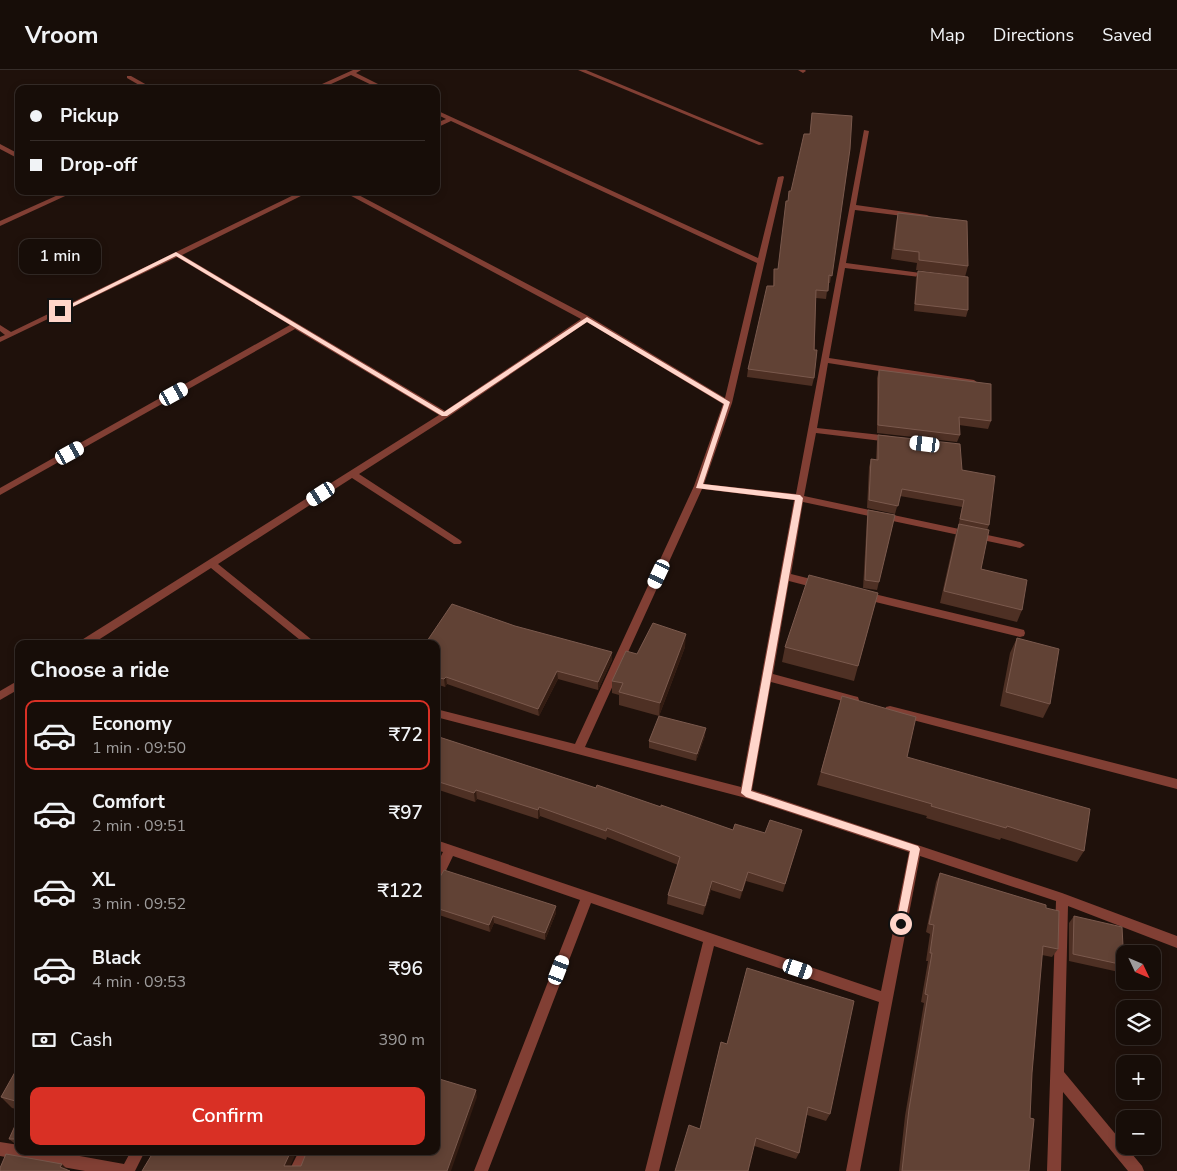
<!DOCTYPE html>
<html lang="en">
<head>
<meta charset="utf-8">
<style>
	body { margin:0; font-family:"Nunito Sans",sans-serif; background:#241b16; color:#f1f3f6; height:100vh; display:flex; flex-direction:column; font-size:19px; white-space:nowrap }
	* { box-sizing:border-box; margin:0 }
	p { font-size:16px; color:#9e9c9c }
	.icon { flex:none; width:28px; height:28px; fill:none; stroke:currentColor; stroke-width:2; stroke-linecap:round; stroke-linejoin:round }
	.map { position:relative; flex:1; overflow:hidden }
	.side { position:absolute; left:15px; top:570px; width:425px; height:515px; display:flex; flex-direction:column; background:#170d08; border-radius:10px; box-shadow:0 2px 8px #0003,0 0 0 1px #362d29 }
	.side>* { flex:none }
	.guide { position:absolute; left:15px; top:15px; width:425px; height:110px; border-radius:10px; box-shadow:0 2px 8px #0003,0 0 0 1px #362d29; display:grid; align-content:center; height:110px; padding:0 15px; background:#170d08 }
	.needle { width:32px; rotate:134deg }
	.buttons { position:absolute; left:1116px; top:875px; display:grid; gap:10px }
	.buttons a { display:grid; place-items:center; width:45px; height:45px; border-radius:10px; background:#170d08; box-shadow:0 2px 8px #0003,0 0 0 1px #362d29; font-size:25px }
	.end { position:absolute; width:22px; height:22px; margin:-11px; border:6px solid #ffd5ca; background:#111; box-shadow:0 0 0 2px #111 }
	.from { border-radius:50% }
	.bubble { position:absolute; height:35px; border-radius:10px; background:#170d08; box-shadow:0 2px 8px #0003,0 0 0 1px #362d29; font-size:16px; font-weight:600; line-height:35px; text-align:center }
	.car { position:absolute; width:15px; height:30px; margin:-15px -8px; border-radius:6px; box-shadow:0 0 4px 1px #0007; background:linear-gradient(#fff 24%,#345 0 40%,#fff 0 76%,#345 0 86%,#fff 0) }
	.guide b { display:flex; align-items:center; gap:18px; height:48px; font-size:19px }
	.guide b+b { border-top:1px solid #362d29 }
	.guide i { width:12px; height:12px; background:#f1f3f6 }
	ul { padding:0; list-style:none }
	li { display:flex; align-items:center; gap:15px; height:70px; margin:0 10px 8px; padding:0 5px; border:2px solid transparent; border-radius:10px }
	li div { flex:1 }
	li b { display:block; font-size:19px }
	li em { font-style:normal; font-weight:600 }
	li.on { border-color:#d93025 }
	li>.icon { width:45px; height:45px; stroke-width:1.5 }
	h2 { padding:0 15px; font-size:22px; line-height:60px }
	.pay { display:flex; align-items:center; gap:12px; height:55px; padding:0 15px; font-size:19px }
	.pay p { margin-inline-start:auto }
	.cta { display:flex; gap:10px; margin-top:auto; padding:10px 15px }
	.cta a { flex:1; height:58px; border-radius:10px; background:#d93025; color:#fff; font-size:20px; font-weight:600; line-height:58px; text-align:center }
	header { display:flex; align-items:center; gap:30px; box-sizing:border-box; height:70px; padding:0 25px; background:#170d08; border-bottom:1px solid #362d29 }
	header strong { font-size:24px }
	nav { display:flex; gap:28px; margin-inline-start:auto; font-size:18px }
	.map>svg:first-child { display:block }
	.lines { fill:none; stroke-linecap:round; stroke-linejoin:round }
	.street { fill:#813f34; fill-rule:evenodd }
	.wall { fill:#4e3024 }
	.shaded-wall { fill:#331c12 }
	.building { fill:#614235; stroke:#7a594d }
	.route { fill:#ffd5ca }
</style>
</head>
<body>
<header>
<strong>Vroom</strong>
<nav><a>Map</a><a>Directions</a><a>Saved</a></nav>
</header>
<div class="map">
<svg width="1177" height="1101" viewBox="0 0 1177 1101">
	<rect width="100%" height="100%" fill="#1f110b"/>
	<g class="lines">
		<g class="street">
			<polygon points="353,0 361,0 356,3 388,19 380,19 351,5 320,19 311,19"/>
			<polygon points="578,0 586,0 764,74 759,75"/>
			<polygon points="798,0 805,0 806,1 803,3"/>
			<polygon points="127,6 131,6 154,19 146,19 127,8"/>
			<path d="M 436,40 L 758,188 L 778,107 L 783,106 L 784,107 L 732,333 L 704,414 L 796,424 L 864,60 L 869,61 L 856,135 L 927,145 L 931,147 L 927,149 L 855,140 L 846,193 L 928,204 L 932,206 L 928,208 L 845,198 L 829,288 L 974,310 L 978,313 L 974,316 L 828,293 L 817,358 L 890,366 L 894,369 L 890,372 L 816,363 L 804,426 L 1020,472 L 1025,475 L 1020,478 L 803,432 L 791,504 L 823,512 L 825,515 L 820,519 L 789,511 L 773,604 L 854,626 L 858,627 L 859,630 L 858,633 L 854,634 L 771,612 L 752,720 L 1062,823 L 1177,866 L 1177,878 L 1068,836 L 1064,1002 L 1142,1096 L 1144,1101 L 1128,1101 L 1063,1022 L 1061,1101 L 1047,1101 L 1056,831 L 920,786 L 860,1101 L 846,1101 L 879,932 L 714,876 L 659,1101 L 645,1101 L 703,872 L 591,833 L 488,1101 L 474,1101 L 580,830 L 453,786 L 440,813 L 436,814 L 436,796 L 443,782 L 436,780 L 436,770 L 881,921 L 909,782 L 746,728 L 436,647 L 436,639 L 575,674 L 694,416 L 723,334 L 587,252 L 448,347 L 359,404 L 460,470 L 462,472 L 460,474 L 454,474 L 352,408 L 218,494 L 317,574 L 305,574 L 211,498 L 92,574 L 79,574 L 80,571 L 439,345 L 295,259 L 0,425 L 0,418 L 290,255 L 177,187 L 0,272 L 0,267 L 5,265 L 0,261 L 0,255 L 11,262 L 302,121 L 311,121 L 182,185 L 445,341 L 581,249 L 342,121 L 351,121 L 590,247 L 725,328 L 757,193 L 451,51 L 436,58 L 436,53 L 446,49 L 436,44 ZM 702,419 L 794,430 L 741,717 L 585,677 Z"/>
			<polygon points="0,74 19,84 19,89 0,79"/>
			<polygon points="67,121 76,121 0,156 0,151"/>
			<polygon points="866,522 1020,559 1024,560 1025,563 1024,566 1020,567 863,529 861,526 863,523"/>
			<polygon points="19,610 19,619 0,630 0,621"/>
			<polygon points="890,636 1177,709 1177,719 890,644 886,643 885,640 886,637"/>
			<polygon points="0,1072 19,1075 19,1081 52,1081 124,1094 131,1081 145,1081 135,1101 85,1101 0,1086"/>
			<polygon points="299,1081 313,1081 303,1101 289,1101"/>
		</g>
	</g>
	<g class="wall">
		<polygon points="850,79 830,213 828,213 826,229 816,228 814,308 812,316 747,307 748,299 773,216 774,199 778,199 788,131"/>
		<polygon points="898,143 968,196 965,207 968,240 966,247 914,241 916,208 918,201 960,206 916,200 917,193 891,189 896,153"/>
		<polygon points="879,300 991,351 988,359 959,355 960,365 957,372 877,363 877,308"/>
		<polygon points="878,365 962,400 989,455 987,460 981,499 1022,540 1017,552 940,533 955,466 958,457 962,437 900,426 895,444 867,438 869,397 871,389 876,390 877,372"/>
		<polygon points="868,440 895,445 877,520 863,518 867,447"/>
		<polygon points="878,523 854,611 782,592 785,577"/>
		<polygon points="1017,568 1050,634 1043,648 1000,636 1010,583"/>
		<polygon points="436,574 612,590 598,620 558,609 539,646 447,614 445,617 436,614"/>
		<polygon points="685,577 659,646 619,635 619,625 612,623 612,611 637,584"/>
		<polygon points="842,626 907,687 1084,781 1077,792 1001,768 1000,770 926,748 927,746 817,715"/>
		<polygon points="436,666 596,718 661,737 733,760 765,763 799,769 783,822 746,811 740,829 711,820 703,845 667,834 668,825 678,795 607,767 606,770 540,746 538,749 477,729 475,732 436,719"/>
		<polygon points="705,666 696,691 649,678 649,671"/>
		<polygon points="940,803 1046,838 1058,879 1052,887 1042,885 1032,1003 1030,1048 1029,1101 899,1101 905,1046 924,933 921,932 928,891 926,891 930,864 926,862 936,812"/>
		<polygon points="436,808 556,836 556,843 545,870 494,853 490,862 436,844"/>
		<polygon points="1074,846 1124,895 1119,902 1069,891 1069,853"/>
		<polygon points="721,972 830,1044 826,1051 807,1045 799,1083 796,1089 700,1059"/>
		<polygon points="19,995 19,1040 12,1038 1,1027"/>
		<polygon points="19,1047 19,1077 9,1069"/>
		<polygon points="64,1081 78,1081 77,1084"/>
	</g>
	<g class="shaded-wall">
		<polygon points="686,564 685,577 659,646 660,633"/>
		<polygon points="612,582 612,590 598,620 598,612"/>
		<polygon points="557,601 558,609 539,646 538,639"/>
		<polygon points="446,607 447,614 445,617 444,609"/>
		<polygon points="706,658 705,666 696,691 697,684"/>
		<polygon points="476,720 477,729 475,732 474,723"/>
		<polygon points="539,737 540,746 538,749 538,740"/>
		<polygon points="748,802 746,811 740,829 742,821"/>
		<polygon points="712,811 711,820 703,845 705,836"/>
		<polygon points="556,836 556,843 545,870 545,863"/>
		<polygon points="493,846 494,853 490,862 489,855"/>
		<polygon points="476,1020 477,1027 451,1101 447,1101"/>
		<polygon points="291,1081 297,1081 288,1101 284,1096"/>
		<polygon points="62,1094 68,1100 68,1101 60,1097"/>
	</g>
	<g class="building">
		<polygon points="812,43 852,46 850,79 832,206 829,205 828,221 816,220 814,280 817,280 814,308 748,299 767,216 774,216 774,199 778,199 786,131 788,131 789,121 791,121 804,64 810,64"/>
		<polygon points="898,143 967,151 968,196 919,190 919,182 894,179"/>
		<polygon points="918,201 968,207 968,240 915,234"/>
		<polygon points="879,300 991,314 991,351 959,347 960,365 878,355"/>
		<polygon points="878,365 960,374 962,400 995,406 989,455 960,449 964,430 902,419 898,436 869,430 871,389 878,390"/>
		<polygon points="868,440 895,445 879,512 865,510"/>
		<polygon points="959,454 989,460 981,499 1027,510 1022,540 944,521"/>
		<polygon points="809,505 878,523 858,596 785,577"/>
		<polygon points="452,534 515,556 612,582 598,612 557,601 538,639 446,607 444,609 436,607 436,574 425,574"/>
		<polygon points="653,553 686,564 660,633 619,622 623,613 612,611 626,581 637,584"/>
		<polygon points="1017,568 1059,579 1050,634 1006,622"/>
		<polygon points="842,626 916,647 907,687 1090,739 1084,781 1007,756 1006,758 931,736 932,734 821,702"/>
		<polygon points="659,646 706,658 697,684 649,671"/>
		<polygon points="436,666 596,718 597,715 661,737 661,735 733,760 735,754 765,763 770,750 802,760 785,814 748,802 742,821 712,811 705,836 668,825 680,787 607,758 606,761 539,737 538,740 476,720 474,723 436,711"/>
		<polygon points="444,800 556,836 545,863 493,846 489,855 436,838 436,808 440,807"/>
		<polygon points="940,803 1046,835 1046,838 1059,841 1058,879 1043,876 1032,1003 1030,1048 1034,1049 1029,1101 902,1101 909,1039 928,925 925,924 932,883 930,883 934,855 929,854"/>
		<polygon points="1074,846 1122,857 1124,895 1073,884"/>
		<polygon points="747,898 854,931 830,1044 808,1037 799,1083 756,1068 748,1101 675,1101 689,1055 700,1059 721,972 727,974"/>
		<polygon points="19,995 19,1032 1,1027"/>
		<polygon points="436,1008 476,1020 447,1101 142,1101 154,1081 291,1081 284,1096 301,1096 307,1081 436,1081"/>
		<polygon points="19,1047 19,1069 9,1069"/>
		<polygon points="6,1084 62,1094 60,1097 70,1101 0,1101 0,1098"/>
	</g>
	<polygon class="route" points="176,182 444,342 587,247 730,332 703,414 800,425 803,428 751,721 918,776 920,779 904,857 897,857 896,854 910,781 746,727 741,723 795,430 696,418 724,334 587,252 447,346 442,346 176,186 62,242 57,241"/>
</svg>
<div class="buttons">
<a><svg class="needle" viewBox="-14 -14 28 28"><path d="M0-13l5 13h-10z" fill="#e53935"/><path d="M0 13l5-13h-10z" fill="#9e9c9c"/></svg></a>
<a><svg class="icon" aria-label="layers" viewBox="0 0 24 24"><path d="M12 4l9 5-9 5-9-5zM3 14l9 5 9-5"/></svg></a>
<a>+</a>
<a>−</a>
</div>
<i class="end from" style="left:901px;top:854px"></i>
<i class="end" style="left:60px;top:241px"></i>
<div class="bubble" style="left:19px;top:169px;width:82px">1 min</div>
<i class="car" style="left:174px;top:324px;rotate:61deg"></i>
<i class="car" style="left:925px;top:374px;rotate:277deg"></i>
<i class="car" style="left:70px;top:383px;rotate:61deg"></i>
<i class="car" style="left:321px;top:424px;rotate:237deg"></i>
<i class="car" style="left:659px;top:504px;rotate:205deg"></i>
<i class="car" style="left:798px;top:899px;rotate:109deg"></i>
<i class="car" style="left:559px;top:900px;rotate:21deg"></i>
<div class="guide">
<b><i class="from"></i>Pickup</b>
<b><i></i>Drop-off</b>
</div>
<section class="side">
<h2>Choose a ride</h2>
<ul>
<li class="on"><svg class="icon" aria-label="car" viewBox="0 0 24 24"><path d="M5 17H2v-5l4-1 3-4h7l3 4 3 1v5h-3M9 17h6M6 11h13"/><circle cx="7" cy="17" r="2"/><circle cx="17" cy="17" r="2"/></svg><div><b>Economy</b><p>1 min · 09:50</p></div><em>₹72</em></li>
<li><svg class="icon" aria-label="car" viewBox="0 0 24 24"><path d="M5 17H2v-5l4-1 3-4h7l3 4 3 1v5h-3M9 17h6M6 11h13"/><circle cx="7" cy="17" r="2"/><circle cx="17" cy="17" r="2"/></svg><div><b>Comfort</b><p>2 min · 09:51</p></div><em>₹97</em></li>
<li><svg class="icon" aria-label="car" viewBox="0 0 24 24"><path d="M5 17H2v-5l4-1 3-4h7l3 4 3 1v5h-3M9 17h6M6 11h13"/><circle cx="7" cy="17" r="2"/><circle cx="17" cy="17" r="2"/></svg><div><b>XL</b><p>3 min · 09:52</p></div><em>₹122</em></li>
<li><svg class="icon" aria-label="car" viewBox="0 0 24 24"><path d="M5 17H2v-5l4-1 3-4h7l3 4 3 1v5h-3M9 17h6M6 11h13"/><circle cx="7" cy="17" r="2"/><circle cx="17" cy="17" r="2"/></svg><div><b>Black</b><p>4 min · 09:53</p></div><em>₹96</em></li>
</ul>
<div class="pay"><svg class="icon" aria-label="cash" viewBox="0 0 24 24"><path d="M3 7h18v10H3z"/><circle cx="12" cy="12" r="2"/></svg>Cash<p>390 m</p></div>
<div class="cta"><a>Confirm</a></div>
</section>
</div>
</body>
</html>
